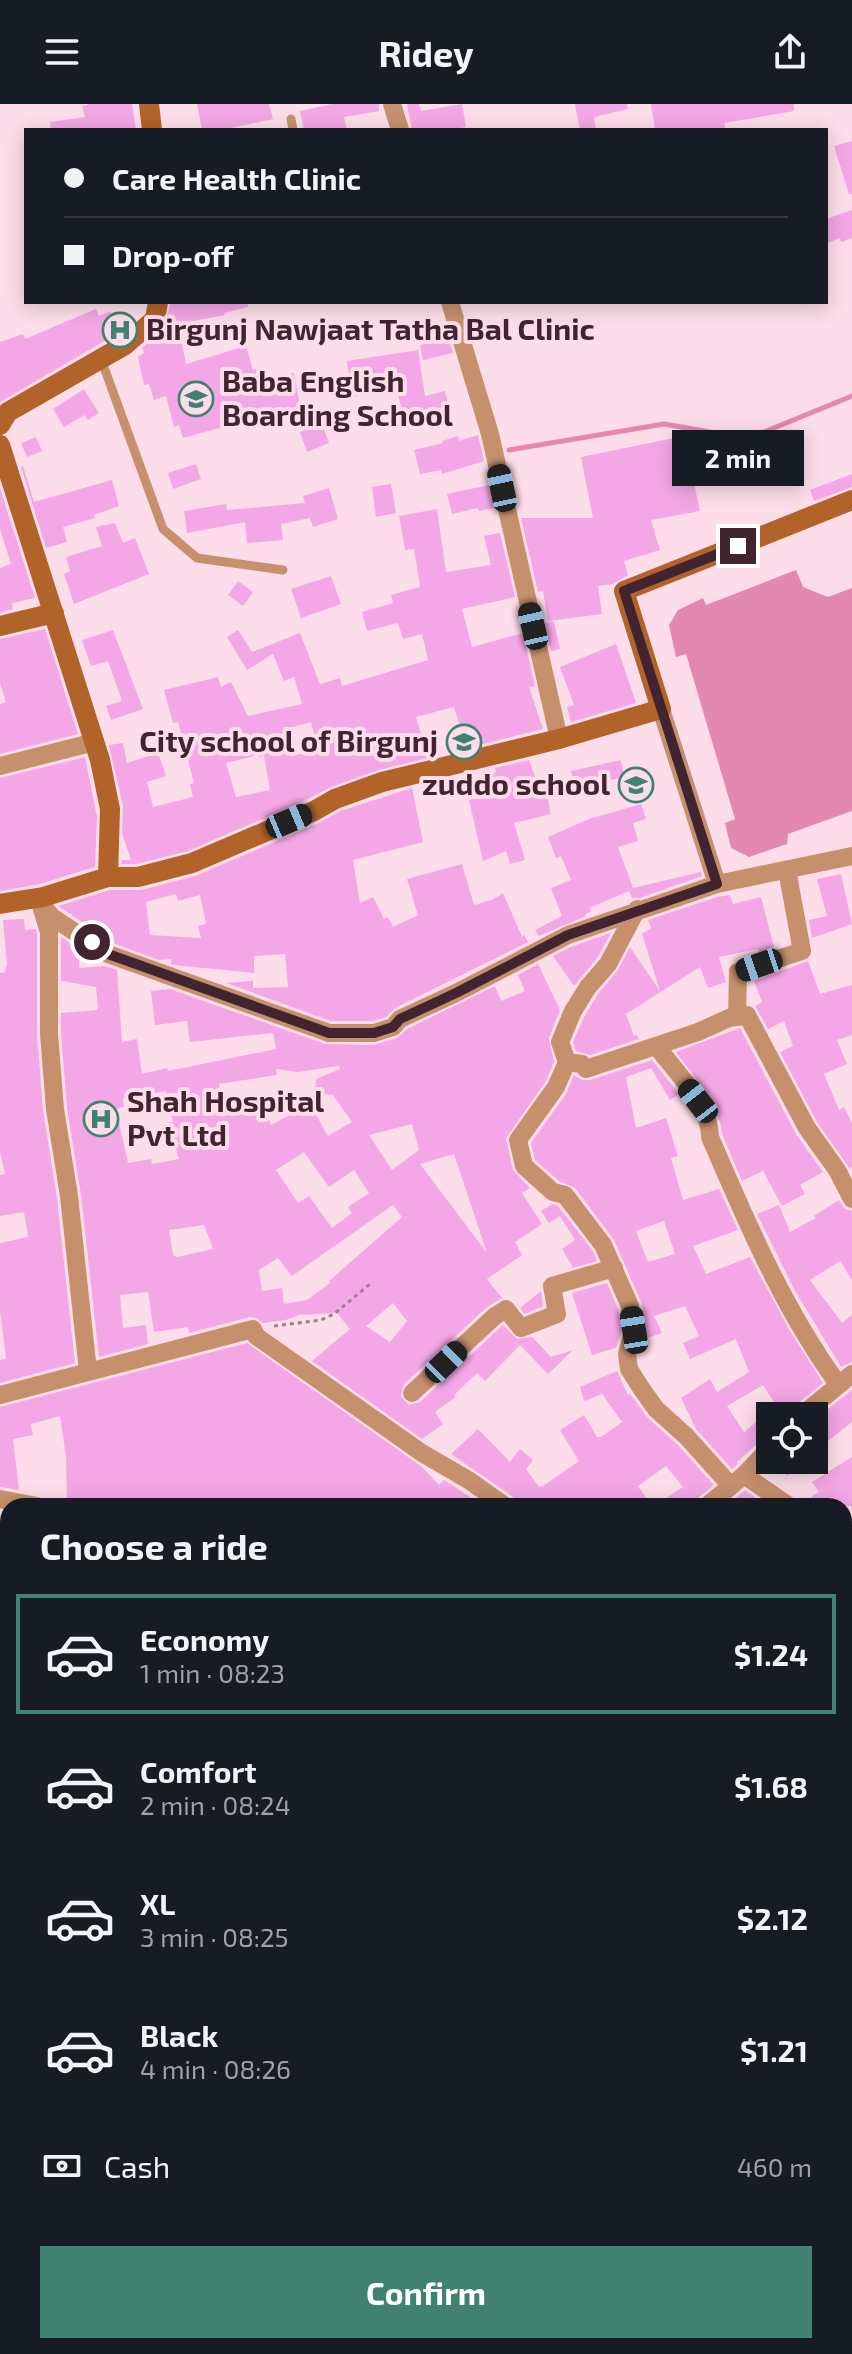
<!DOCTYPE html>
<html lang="en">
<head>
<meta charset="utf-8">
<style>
	body { margin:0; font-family:"Exo 2",sans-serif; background:#242831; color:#f1f3f6; height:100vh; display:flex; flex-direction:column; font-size:30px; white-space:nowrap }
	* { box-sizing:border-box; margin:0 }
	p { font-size:26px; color:#9ea1a6 }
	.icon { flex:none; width:44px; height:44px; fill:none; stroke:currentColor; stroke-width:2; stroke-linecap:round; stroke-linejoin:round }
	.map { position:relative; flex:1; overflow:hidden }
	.sheet { position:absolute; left:0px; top:1394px; width:852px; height:856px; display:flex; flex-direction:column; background:#171b24; border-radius:24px 24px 0 0; box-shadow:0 4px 20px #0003 }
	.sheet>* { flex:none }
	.hud { position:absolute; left:24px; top:24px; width:804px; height:176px; border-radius:0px; box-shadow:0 4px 20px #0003; display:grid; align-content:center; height:176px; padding:0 40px; background:#171b24 }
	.tools { position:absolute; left:756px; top:1298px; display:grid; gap:16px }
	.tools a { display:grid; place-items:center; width:72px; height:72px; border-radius:0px; background:#171b24; box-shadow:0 4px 20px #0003; font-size:40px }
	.end { position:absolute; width:36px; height:36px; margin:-18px; border:10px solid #422431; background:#fff; box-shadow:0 0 0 4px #fff }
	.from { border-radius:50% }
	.bubble { position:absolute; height:56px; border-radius:0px; background:#171b24; box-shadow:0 4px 20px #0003; font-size:26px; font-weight:700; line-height:56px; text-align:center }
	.car { position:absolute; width:24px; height:48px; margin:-24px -12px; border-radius:10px; box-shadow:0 0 6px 2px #0007; background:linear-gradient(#222 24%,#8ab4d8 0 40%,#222 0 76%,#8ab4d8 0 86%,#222 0) }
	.hud b { display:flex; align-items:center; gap:28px; height:76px; font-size:30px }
	.hud b+b { border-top:2px solid #363941 }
	.hud i { width:20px; height:20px; background:#f1f3f6 }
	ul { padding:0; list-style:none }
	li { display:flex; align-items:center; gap:24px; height:120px; margin:0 16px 12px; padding:0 24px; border:4px solid transparent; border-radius:0px }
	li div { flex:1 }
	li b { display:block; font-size:30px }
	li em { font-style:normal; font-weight:700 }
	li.selected { border-color:#41816f }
	li>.icon { width:72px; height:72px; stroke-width:1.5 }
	h2 { padding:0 40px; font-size:36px; line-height:96px }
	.pay { display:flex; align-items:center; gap:20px; height:88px; padding:0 40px; font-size:30px }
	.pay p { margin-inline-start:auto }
	.primary-button { display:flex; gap:16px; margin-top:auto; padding:16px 40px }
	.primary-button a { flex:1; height:92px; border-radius:0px; background:#41816f; color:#fff; font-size:32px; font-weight:700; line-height:92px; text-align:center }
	header { display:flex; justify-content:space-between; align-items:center; height:104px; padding:0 40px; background:#171b24; font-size:36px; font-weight:700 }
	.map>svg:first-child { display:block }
	.water { fill:#e388ae }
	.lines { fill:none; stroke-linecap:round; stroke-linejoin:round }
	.stream { stroke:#e388ae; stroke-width:5 }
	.river { stroke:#e388ae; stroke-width:30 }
	.building { fill:#f4a7e6; fill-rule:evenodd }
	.path { stroke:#9d7e8b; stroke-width:3; stroke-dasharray:4 4; stroke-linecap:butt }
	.lane { stroke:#c6906d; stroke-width:9 }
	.street { stroke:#c6906d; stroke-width:18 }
	.secondary { stroke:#b1632a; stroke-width:20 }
	.route { stroke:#422431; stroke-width:10 }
	.labels { text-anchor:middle; stroke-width:8; stroke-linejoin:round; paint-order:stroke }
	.poi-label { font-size:30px; font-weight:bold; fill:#422431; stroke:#fddde9; text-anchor:start }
</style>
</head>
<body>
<header><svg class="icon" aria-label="menu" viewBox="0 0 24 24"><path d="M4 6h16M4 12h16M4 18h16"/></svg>Ridey<svg class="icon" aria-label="share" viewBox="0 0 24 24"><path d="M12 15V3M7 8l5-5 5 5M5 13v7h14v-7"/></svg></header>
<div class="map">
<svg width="852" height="2250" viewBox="0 0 852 2250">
	<rect width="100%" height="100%" fill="#fddde9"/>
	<polygon class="water" points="796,466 803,483 828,493 852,484 852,707 788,730 787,740 749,753 731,744 725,719 735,715 686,550 676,553 669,521 678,506 703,494 706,501"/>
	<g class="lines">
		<polyline class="stream" points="509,346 664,320 733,332 764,328 852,292"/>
		<g class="river">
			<polyline points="0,1485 8,1483"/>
			<polyline points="844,2088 852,2094"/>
		</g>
	</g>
	<g class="building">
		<polygon points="90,0 132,0 136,26 51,26 50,18 85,13 82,2"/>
		<polygon points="197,0 269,0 273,15 222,26 202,26"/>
		<polygon points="332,0 379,0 379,7 344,13 347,26 304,26 300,7"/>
		<polygon points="407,0 419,0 421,7 462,0 466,23 449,26 412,26"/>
		<polygon points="575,0 627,0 628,5 594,13 596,26 580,26"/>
		<polygon points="651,0 794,0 794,7 724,19 726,26 655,26"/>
		<polygon points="852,37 852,90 849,90 834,42"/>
		<polygon points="852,106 852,134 841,138 840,134 826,140 826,115"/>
		<polygon points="171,198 248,198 248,203 224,209 225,211 178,220 186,260 246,242 253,266 261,264 264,275 294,269 300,302 183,334 179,321 174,323 166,292 154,296 149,280 144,281 138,253 144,249 142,244 164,224"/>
		<polygon points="96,205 99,212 110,207 120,228 0,298 0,238 23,230 25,235"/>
		<polygon points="449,235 453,249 423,256 420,241"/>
		<polygon points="418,246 425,292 445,287 449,304 404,314 397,287 352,293 347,257"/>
		<polygon points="84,285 99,309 88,316 85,311 64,323 53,305"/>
		<polygon points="322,320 329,339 307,348 300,328"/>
		<polygon points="478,331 484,357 442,370 441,366 420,370 414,346 443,339 442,337 458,332 459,337"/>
		<polygon points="684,332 700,407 651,416 660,446 624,457 628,471 613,480 598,482 602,510 548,517 543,487 538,488 521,414 593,414 581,353"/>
		<polygon points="36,333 42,347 27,353 21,339"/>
		<polygon points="196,360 201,375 173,385 168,369"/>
		<polygon points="23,362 34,398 112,376 119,402 94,411 95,414 63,423 67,438 46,444 21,363"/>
		<polygon points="852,370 852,383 814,397 810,386"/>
		<polygon points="391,380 396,409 376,413 372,383"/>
		<polygon points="489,381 495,404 479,407 478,404 452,410 447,390"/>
		<polygon points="0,384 35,494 12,499 13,505 0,509 0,464 11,460 0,425"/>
		<polygon points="329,384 338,415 313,423 310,414 281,420 283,436 247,439 245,418 187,429 184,407 226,400 227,406 305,399 303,392"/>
		<path d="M 437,405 L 446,468 L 491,461 L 484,432 L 500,429 L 515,493 L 462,505 L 472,543 L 523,529 L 535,582 L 529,583 L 543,625 L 467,644 L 454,603 L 416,613 L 428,654 L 378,666 L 331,683 L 308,695 L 188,747 L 136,760 L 121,760 L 122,756 L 131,756 L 122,729 L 123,702 L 109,641 L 123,639 L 127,659 L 158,649 L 166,672 L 147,678 L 153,703 L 193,693 L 190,680 L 194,679 L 178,618 L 173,619 L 164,586 L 218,573 L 221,583 L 231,578 L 248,612 L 302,600 L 294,573 L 284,577 L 273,550 L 247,566 L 227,533 L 238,526 L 252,548 L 300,529 L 320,580 L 340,574 L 342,582 L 428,556 L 422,530 L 403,535 L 398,519 L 367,527 L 362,508 L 393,499 L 391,491 L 420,483 L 414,445 L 405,446 L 399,412 ZM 311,618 L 318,646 L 292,652 L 286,625 ZM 258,651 L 258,653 L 264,652 L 270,686 L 236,693 L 226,659 Z"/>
		<polygon points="115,419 123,439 135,434 149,470 74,500 64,470 70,467 66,453 102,442 96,423"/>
		<polygon points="331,472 341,500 301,514 291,485"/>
		<polygon points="238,477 253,488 243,502 228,491"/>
		<polygon points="554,517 560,545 551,547 545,519"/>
		<polygon points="45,525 78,630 0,650 0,600 6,598 0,579 0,535"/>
		<polygon points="113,526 143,605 111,616 106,602 122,597 108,557 91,562 82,536"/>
		<polygon points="616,540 636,599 571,618 567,603 574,601 560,563"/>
		<polygon points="85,653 97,713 95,763 40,780 0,787 0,674"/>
		<polygon points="529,656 539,684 545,682 551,710 514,719 525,756 510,760 506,747 483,757 469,696 490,691 484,672 496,668 495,664"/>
		<polygon points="621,656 624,673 575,685 571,667"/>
		<path d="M 412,684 L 423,738 L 353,756 L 360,799 L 373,793 L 384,815 L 388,813 L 393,823 L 418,811 L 407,775 L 462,760 L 474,801 L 492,796 L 503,789 L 522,833 L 524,831 L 528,838 L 395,904 L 386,913 L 372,917 L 331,917 L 226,879 L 253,877 L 253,884 L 288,883 L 285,850 L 254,852 L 254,869 L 174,861 L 171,860 L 171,855 L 159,856 L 113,839 L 58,802 L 110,786 L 141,786 L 195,772 L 319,719 L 340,707 ZM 176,790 L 178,797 L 200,791 L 206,820 L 198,822 L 201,834 L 150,831 L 146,798 Z"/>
		<polygon points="641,700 646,715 633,719 638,737 618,743 633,784 701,768 702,772 640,794 632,794 629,787 589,804 591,808 585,810 586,812 539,832 535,826 562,812 551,784 571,776 561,752 556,754 548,733 589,715"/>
		<polygon points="841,770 852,820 812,834 809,816 827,812 817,775"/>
		<polygon points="730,791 733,800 761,793 774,843 759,848 758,845 719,853 726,878 708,884 700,863 626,910 634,932 637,931 639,935 590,951 576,947 573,938 584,913 598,890 618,866 630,843 660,887 642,830 651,824 648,816 717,793"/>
		<polygon points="24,815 25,826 36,825 37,830 37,930 43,1006 57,1094 75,1259 0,1279 0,1256 6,1255 0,1206 0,1139 28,1133 24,1108 0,1112 0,1071 5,1070 0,1048 0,869 5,868 7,860 3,816"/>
		<polygon points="611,829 598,853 574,882 553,852 573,842"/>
		<path d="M 61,833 L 80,846 L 79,864 L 105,862 L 117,866 L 122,938 L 137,935 L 142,970 L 167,964 L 168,967 L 276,945 L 273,929 L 190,938 L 187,917 L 155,921 L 151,887 L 170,885 L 325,940 L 374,941 L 397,934 L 407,925 L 495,882 L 501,897 L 525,887 L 518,871 L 538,860 L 560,906 L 549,934 L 554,958 L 546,977 L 506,1034 L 513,1066 L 530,1084 L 522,1089 L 542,1120 L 515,1138 L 522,1151 L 487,1175 L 502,1194 L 487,1203 L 404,1280 L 401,1292 L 409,1301 L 420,1298 L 503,1221 L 517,1235 L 532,1233 L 551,1253 L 573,1246 L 548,1270 L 520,1241 L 485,1277 L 477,1269 L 454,1291 L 456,1293 L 435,1308 L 443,1320 L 422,1335 L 312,1257 L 350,1225 L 337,1209 L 299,1211 L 286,1216 L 263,1219 L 256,1214 L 250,1213 L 189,1229 L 188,1223 L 154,1228 L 148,1188 L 120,1191 L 123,1224 L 146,1221 L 148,1240 L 99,1253 L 81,1091 L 67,1004 L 61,930 L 61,909 L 98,906 L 96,883 L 61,877 ZM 339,962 L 340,965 L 316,975 L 315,989 L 333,991 L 352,1018 L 328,1032 L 310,1000 L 271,1021 L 261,997 L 223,1013 L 219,980 L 277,971 L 276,965 L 298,968 ZM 166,987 L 173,1018 L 168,1019 L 179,1055 L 152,1060 L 151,1055 L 128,1059 L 116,1005 L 124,1003 L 123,995 ZM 412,1020 L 419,1046 L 392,1066 L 369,1031 ZM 304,1048 L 329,1083 L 354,1066 L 369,1089 L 348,1103 L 352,1109 L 332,1124 L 309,1092 L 298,1099 L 276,1066 ZM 454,1050 L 487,1149 L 420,1060 ZM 393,1101 L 402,1113 L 329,1177 L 330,1179 L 307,1196 L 284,1200 L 282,1184 L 262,1187 L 259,1166 L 278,1154 L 292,1172 ZM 204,1121 L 213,1145 L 177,1153 L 173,1151 L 169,1126 ZM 393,1199 L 407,1217 L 390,1238 L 366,1222 Z"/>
		<polygon points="808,857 820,890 852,881 852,931 837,936 847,960 824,970 839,1006 844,1003 852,1019 852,1063 850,1065 817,1018 780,948 793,942 784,917 768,925 755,902 762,898 754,877"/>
		<polygon points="740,924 796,1030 823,1068 800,1081 805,1090 782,1102 763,1067 742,1077 722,1030 720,1018 710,993 676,948"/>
		<path d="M 652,956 L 679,990 L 670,996 L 651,964 L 626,973 L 636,1024 L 666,1014 L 678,1052 L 671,1054 L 683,1096 L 719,1085 L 738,1126 L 693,1142 L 706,1170 L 750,1153 L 790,1227 L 823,1279 L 793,1303 L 788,1312 L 770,1312 L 770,1328 L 737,1358 L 738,1360 L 732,1365 L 696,1325 L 681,1294 L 710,1275 L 717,1288 L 749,1268 L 736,1235 L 690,1255 L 683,1239 L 699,1232 L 685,1202 L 654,1212 L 662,1229 L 644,1235 L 646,1224 L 642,1200 L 614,1136 L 575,1084 L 559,1077 L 535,1056 L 531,1039 L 566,990 L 574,971 L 582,976 L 590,976 ZM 664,1117 L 675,1150 L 648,1158 L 636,1127 ZM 763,1281 L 776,1301 L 744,1328 L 727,1302 Z"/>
		<polygon points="839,1096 845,1105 852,1107 852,1176 840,1157 810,1176 842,1219 852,1211 852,1258 841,1263 794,1185 757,1110 779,1101 790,1128 816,1114 814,1112"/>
		<polygon points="552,1100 558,1102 593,1147 597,1157 565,1166 573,1163 562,1145 575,1136 560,1112 549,1119 541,1107"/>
		<polygon points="607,1179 618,1205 622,1225 616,1244 592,1251 572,1189"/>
		<polygon points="541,1187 543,1202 525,1210 520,1204"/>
		<polygon points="247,1239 422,1363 439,1381 444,1376 484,1402 406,1402 399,1394 388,1402 74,1402 67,1400 66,1353 60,1312 31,1320 33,1331 13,1335 19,1386 0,1383 0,1303"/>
		<polygon points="617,1267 628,1291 630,1290 648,1314 678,1341 714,1381 699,1393 695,1402 654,1402 683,1383 666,1362 638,1382 652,1402 517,1402 512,1392 451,1350 478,1325 510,1358 520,1345 533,1356 526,1365 539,1383 543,1382 579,1357 560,1326 584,1311 597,1333 601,1333 622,1318 602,1290 584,1297 580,1283"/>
		<polygon points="852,1286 852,1318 814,1348 814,1325 822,1318 818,1313"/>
		<polygon points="852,1353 852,1402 817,1402 811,1393 819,1388 812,1378"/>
		<polygon points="775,1356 805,1356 787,1372"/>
		<polygon points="745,1386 756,1394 742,1402 726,1402"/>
	</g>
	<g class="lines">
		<polyline class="path" points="274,1222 321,1216 334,1210 370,1180"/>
		<g class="lane">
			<polyline points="291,15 293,26"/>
			<polyline points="101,255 163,425 197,454 283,466"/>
		</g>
		<g class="street">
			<polyline points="392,0 400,26"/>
			<polyline points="450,198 490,330 559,635"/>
			<polyline points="661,605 717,780"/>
			<polyline points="0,662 95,638"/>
			<polyline points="43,793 41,800 52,813 108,850 329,929 374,929 393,923 400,915 456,889 568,831 717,780 852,752"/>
			<polyline points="41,802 49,828 49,930 55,1005 69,1092 88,1267"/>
			<polyline points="637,805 608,860 588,883 573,907 560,938 567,958 556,983 518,1036 524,1062 553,1088 565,1091 603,1141 630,1202 634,1226 627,1250 629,1265 641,1284 656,1305 687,1333 730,1381"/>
			<polyline points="737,913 738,868 802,847 787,766"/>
			<path d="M 664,940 L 661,948 C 680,973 710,1001 710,1033 C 747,1119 783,1204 838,1280"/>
			<polyline points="567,958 582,960 586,965 698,928 729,914 747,911 807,1024 837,1066 852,1095"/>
			<polyline points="412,1289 495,1212 506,1205 521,1224 557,1210 552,1182 614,1164"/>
			<polyline points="0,1291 253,1225 256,1232 422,1349 470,1377 505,1402"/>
			<polyline points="801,1312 852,1270"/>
			<polyline points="744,1371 789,1402"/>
			<polyline points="0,1395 37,1402"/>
			<polyline points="707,1402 744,1371 770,1344"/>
			<polyline points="844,1451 852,1459"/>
			<polyline points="0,1646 8,1640"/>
			<polyline points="0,1677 8,1704"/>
			<polyline points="844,1677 852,1689"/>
			<polyline points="0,1826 8,1823"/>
			<polyline points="0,1931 8,1927"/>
			<polyline points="844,2003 848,2011 852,2010"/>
			<polyline points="0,2051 8,2066"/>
			<polyline points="100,2242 104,2250"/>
			<polyline points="674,2242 675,2250"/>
			<polyline points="234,2250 252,2242"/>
			<polyline points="430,2250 442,2242"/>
			<polyline points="621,2250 647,2242"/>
		</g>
		<g class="secondary">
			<polyline points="149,0 152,26"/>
			<polyline points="0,321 8,308 125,241 155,215 158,198"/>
			<polyline points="0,341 100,656 110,705 108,773"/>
			<polyline points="0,522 54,509"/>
			<polyline points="0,800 43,793 108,773 138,773 192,759 314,707 335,695 382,678 559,635 661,605 624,487 852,396"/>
		</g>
	</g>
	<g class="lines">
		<polyline class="route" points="92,838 108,850 329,929 374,929 393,923 400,915 456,889 568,831 717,780 624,487 738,442"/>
	</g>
	<defs>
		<g id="hospital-ring" transform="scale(1.8)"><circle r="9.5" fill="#fddde9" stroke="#41816f" stroke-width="1.5"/><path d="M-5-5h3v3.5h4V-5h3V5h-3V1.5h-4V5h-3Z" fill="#41816f"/></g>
		<g id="school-ring" transform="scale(1.8)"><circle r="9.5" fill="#fddde9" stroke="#41816f" stroke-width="1.5"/><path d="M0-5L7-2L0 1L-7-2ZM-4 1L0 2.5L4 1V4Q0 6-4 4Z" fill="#41816f"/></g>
	</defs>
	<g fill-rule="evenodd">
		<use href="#hospital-ring" x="120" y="226"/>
		<use href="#school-ring" x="196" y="295"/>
		<use href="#school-ring" x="464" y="638"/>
		<use href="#school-ring" x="636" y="681"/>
		<use href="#hospital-ring" x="101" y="1015"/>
	</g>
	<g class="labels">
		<g class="poi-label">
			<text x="146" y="236">Birgunj Nawjaat Tatha Bal Clinic</text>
			<text x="222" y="288">Baba English<tspan x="222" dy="34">Boarding School</tspan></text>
			<text x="438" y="648" text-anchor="end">City school of Birgunj</text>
			<text x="610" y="691" text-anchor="end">zuddo school</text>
			<text x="127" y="1008">Shah Hospital<tspan x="127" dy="34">Pvt Ltd</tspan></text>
		</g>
	</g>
</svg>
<div class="tools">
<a><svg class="icon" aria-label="locate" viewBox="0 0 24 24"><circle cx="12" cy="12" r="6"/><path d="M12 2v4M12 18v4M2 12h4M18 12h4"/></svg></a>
</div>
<i class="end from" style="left:92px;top:838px"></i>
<i class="end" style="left:738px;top:442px"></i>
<div class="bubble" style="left:672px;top:326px;width:132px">2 min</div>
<i class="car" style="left:502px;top:384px;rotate:348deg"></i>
<i class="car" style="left:533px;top:522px;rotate:347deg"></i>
<i class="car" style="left:289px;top:717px;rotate:67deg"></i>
<i class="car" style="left:759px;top:861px;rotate:251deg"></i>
<i class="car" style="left:698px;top:997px;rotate:322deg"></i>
<i class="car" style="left:634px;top:1226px;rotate:351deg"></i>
<i class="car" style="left:446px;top:1258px;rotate:46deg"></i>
<div class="hud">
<b><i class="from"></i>Care Health Clinic</b>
<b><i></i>Drop-off</b>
</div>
<section class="sheet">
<h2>Choose a ride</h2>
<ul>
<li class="selected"><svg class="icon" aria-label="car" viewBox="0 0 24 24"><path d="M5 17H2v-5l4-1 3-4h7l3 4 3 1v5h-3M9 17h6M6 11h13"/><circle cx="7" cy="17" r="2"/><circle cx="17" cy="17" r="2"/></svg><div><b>Economy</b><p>1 min · 08:23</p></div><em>$1.24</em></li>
<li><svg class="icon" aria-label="car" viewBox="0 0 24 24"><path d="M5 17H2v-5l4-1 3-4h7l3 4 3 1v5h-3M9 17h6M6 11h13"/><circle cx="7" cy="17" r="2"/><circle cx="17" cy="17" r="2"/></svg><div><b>Comfort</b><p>2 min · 08:24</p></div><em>$1.68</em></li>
<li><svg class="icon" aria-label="car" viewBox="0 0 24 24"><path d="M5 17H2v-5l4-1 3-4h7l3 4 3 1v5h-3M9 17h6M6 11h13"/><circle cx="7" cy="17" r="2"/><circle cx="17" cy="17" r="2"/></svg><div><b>XL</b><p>3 min · 08:25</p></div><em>$2.12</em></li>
<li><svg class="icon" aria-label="car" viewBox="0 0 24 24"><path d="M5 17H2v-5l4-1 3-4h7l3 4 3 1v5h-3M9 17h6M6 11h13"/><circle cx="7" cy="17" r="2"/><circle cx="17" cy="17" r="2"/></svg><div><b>Black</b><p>4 min · 08:26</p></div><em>$1.21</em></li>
</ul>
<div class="pay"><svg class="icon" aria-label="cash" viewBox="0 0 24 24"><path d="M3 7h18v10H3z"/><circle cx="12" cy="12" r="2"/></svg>Cash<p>460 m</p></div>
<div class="primary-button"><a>Confirm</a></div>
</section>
</div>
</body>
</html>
